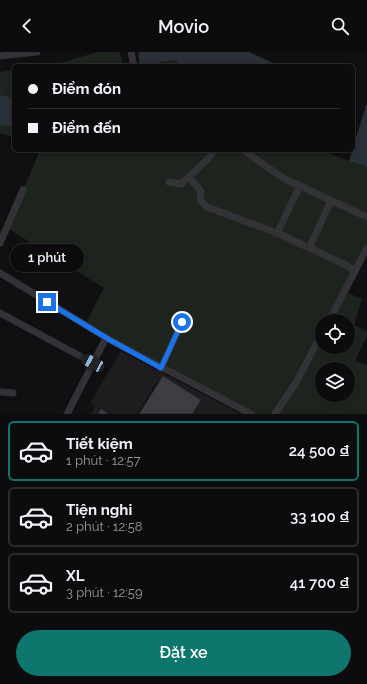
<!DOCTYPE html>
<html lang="vi">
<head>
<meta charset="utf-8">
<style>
	body { margin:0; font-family:Raleway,sans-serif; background:#151517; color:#f1f3f6; height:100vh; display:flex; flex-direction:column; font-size:15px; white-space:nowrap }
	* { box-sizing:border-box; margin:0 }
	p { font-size:13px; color:#9a9b9e }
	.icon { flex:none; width:22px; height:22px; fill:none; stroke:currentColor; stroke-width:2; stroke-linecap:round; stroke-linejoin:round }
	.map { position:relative; height:362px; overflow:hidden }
	.drawer { display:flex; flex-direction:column; background:#0c0c0e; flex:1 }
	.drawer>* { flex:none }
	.top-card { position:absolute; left:12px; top:12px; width:343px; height:88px; border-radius:6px; box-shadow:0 2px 6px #0003,0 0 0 1px #2c2c2e; display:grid; align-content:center; height:88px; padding:0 16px; background:#0c0c0e }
	.buttons { position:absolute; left:315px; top:262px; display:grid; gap:8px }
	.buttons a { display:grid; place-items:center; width:40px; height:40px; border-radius:50%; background:#0c0c0e; box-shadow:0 2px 6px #0003,0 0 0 1px #2c2c2e; font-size:20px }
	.end { position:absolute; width:18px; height:18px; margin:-9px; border:5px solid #1a73e8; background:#fff; box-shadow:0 0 0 2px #fff }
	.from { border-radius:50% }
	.bubble { position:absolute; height:28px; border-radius:14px; background:#0c0c0e; box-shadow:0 2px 6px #0003,0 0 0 1px #2c2c2e; font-size:13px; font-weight:600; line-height:28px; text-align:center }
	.car { position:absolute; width:12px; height:24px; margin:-12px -6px; border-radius:5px; box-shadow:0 0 3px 1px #0007; background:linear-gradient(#222 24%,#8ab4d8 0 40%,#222 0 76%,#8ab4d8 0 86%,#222 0) }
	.top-card b { display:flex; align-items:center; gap:14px; height:38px; font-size:15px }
	.top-card b+b { border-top:1px solid #2c2c2e }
	.top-card i { width:10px; height:10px; background:#f1f3f6 }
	ul { padding:7px 0 0; list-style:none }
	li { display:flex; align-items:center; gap:12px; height:60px; margin:0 8px 6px; padding:0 8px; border:2px solid #2c2c2e; border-radius:6px }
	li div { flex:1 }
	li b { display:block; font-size:15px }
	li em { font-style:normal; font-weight:600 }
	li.on { border-color:#0f766e }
	li>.icon { width:36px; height:36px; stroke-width:1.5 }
	.cta { display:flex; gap:8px; margin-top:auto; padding:8px 16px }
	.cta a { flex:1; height:46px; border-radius:24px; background:#0f766e; color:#fff; font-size:16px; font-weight:600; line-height:46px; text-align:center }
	header { display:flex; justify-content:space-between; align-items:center; height:52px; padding:0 16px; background:#0c0c0e; font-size:18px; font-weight:600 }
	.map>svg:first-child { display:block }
	.built { fill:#1d1c1f }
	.green { fill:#1d241e; fill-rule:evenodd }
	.water { fill:#293037 }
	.shadow { fill:#0007 }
	.building { fill:#3d3d42; stroke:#2b2a2e }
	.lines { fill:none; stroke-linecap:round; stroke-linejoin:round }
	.street { stroke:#323237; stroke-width:7 }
	.route { stroke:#1a73e8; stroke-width:5 }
</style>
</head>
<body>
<header><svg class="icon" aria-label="back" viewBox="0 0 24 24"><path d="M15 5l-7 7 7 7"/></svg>Movio<svg class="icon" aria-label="search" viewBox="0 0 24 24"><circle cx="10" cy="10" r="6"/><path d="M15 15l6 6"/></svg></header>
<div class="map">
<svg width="367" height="362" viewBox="0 0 367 362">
	<rect width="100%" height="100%" fill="#101012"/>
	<polygon class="built" points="121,299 241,362 91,362 95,354 90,351"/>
	<g class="green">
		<polygon points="98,0 119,0 124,14 50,14"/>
		<polygon points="175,8 183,14 143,14"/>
		<polygon points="14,18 14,85 0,81 0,20"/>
		<path d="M 40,98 L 319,98 L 367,115 L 367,196 L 344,239 L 362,247 L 354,273 L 367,279 L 367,284 L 355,309 L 367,313 L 367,362 L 251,362 L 85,273 L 104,236 L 7,176 ZM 322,269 L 348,269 L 348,295 L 322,295 ZM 322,317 L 348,317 L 348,343 L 322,343 Z"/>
	</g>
	<g class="water">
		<polygon points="138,0 249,0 280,14 183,14 175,8 140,14"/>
		<polygon points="0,43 14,46 14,75 0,73"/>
		<polygon points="366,53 367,53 367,115 349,109"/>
	</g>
	<polygon class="shadow" points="163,326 191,362 137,362 155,333"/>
	<g class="building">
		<polygon points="163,324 201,348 192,362 139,362"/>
		<polygon points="101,357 109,362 98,362"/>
	</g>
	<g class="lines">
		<g class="street">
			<polyline points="131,0 134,14"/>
			<polyline points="0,4 37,0"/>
			<polyline points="243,98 283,126 367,165"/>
			<polyline points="189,125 201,139 200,148 207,155 277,181 346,213 355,219"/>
			<polyline points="169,130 181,132 209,106 214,98"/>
			<polyline points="277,181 300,134"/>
			<polyline points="0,191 23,138"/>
			<polyline points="309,196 331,149"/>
			<polyline points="0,221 110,288 251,362"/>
			<polyline points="0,261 93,311"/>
			<polyline points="329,269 367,196"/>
			<polyline points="161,316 182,270"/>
			<polyline points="0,340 13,341"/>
			<polyline points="67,362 106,286"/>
			<polyline points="275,362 297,329 322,281"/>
		</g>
	</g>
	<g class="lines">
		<polyline class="route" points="47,250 110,288 161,316 182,270"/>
	</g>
</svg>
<div class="buttons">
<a><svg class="icon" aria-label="locate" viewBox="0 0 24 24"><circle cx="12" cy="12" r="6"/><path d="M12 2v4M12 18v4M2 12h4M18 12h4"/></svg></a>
<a><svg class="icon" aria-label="layers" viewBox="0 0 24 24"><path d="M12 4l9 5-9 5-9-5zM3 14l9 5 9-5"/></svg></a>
</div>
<i class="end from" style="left:182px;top:270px"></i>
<i class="end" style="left:47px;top:250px"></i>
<div class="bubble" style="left:10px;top:192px;width:74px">1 phút</div>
<i class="car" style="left:93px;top:311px;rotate:298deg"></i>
<div class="top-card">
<b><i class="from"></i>Điểm đón</b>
<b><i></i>Điểm đến</b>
</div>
</div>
<section class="drawer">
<ul>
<li class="on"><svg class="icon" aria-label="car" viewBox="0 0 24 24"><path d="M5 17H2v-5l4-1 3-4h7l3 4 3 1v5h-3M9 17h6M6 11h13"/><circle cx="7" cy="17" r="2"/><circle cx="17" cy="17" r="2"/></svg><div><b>Tiết kiệm</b><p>1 phút · 12:57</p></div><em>24 500 ₫</em></li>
<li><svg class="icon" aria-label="car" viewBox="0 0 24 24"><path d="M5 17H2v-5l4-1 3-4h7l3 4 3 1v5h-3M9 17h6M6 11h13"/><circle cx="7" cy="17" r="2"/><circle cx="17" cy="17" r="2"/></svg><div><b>Tiện nghi</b><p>2 phút · 12:58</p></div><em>33 100 ₫</em></li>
<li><svg class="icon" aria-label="car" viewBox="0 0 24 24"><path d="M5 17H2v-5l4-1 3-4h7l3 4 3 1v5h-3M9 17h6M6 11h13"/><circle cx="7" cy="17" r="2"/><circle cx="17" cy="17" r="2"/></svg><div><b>XL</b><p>3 phút · 12:59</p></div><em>41 700 ₫</em></li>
</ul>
<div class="cta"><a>Đặt xe</a></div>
</section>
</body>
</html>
